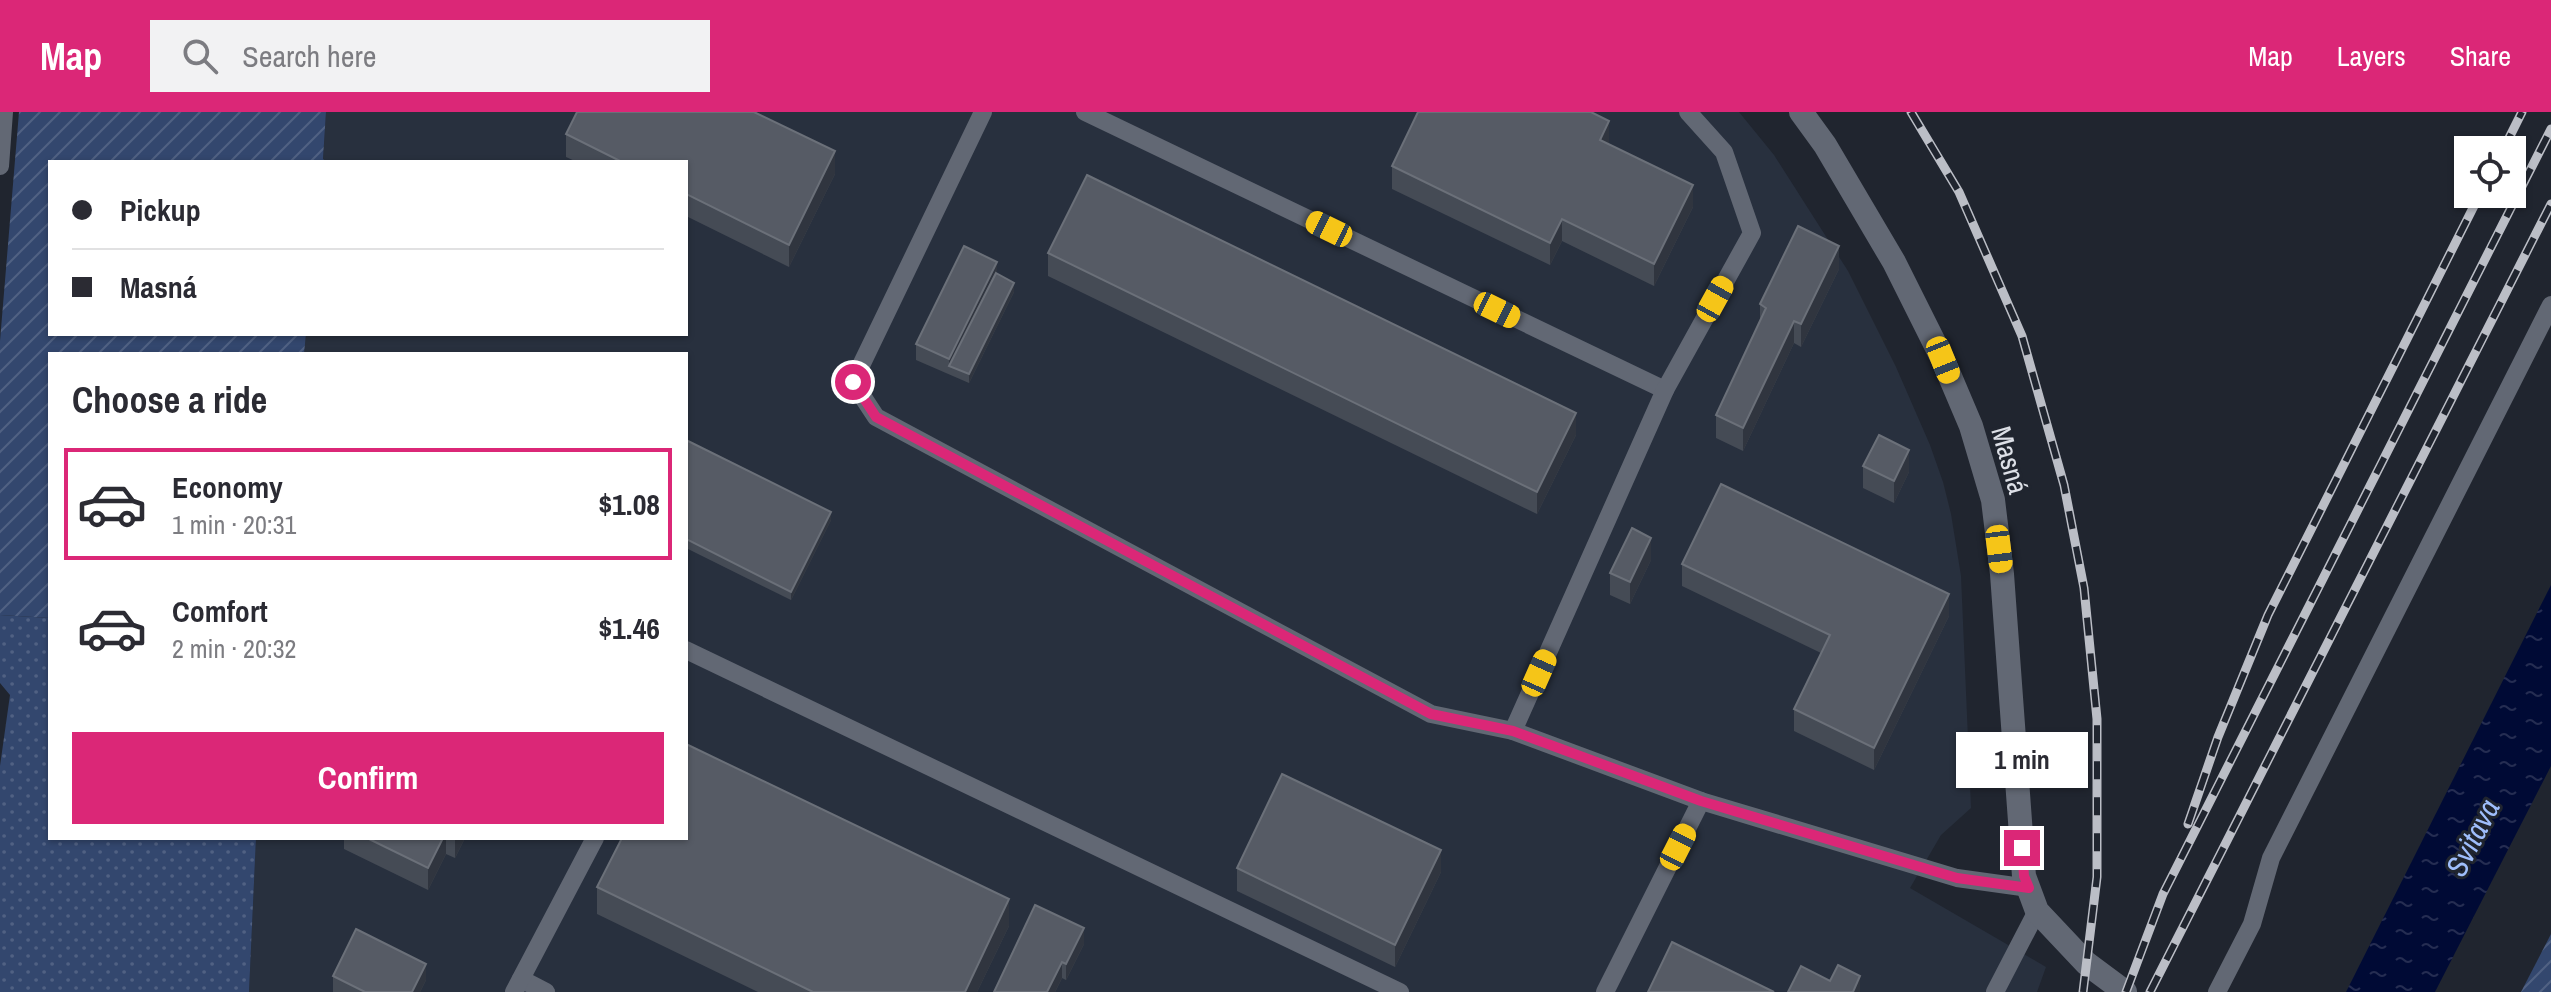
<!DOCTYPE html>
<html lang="en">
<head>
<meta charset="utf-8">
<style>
	body { margin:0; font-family:"Archivo Narrow",sans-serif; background:#f2f2f3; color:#2b2b33; height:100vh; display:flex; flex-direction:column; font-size:30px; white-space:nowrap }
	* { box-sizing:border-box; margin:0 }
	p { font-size:26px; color:#7c7c81 }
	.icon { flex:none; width:44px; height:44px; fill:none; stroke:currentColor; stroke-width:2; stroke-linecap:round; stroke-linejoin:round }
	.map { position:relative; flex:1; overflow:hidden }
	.details { position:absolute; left:48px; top:240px; width:640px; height:488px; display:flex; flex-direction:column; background:#fff; border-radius:0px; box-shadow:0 2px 6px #0004 }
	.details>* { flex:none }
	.hud { position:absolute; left:48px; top:48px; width:640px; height:176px; border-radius:0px; box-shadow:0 2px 6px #0004; display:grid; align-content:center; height:176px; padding:0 24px; background:#fff }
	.fabs { position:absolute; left:2454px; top:24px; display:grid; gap:16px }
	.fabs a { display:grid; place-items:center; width:72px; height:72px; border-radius:0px; background:#fff; box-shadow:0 2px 6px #0004; font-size:40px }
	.end { position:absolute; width:36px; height:36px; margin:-18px; border:10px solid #db2777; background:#fff; box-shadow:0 0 0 4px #fff }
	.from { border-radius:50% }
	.bubble { position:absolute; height:56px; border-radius:0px; background:#fff; box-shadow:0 2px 6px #0004; font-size:26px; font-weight:700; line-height:56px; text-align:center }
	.car { position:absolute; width:24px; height:48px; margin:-24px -12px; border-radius:10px; box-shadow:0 0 6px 2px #0007; background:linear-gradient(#f5c518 24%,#345 0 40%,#f5c518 0 76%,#345 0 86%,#f5c518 0) }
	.hud b { display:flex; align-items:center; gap:28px; height:76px; font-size:30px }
	.hud b+b { border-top:2px solid #e1e1e2 }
	.hud i { width:20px; height:20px; background:#2b2b33 }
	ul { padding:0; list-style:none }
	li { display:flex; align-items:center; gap:24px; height:112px; margin:0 16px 12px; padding:0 8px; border:4px solid transparent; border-radius:0px }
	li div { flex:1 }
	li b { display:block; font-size:30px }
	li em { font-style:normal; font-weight:700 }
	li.active { border-color:#db2777 }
	li>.icon { width:72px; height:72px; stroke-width:1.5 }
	h2 { padding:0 24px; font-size:36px; line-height:96px }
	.action { display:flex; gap:16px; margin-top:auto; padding:16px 24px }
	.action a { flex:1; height:92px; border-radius:0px; background:#db2777; color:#fff; font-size:32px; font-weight:700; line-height:92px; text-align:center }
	header { display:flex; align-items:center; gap:48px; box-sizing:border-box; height:112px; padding:0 40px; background:#db2777; color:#fff }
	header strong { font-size:38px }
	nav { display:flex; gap:44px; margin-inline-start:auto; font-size:28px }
	.search { width:560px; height:72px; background:#f2f2f3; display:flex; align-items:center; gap:20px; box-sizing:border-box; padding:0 28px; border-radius:0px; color:#7c7c81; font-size:30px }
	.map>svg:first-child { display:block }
	.built { fill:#28303e }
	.grass { fill:url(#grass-dots) }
	.garden { fill:url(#garden-furrows) }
	.water { fill:url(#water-ripples) }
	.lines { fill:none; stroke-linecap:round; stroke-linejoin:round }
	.lane { stroke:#626874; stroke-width:18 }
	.street { stroke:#626874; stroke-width:24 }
	.rail-casing { stroke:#bbbec6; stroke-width:9 }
	.rail { stroke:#20252f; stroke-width:6; stroke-dasharray:18; stroke-linecap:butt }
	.wall { fill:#454b55 }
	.shaded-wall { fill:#30353f }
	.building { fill:#565b65; stroke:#6b7079; stroke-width:2 }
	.route { stroke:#db2777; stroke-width:10 }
	.labels { text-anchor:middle; stroke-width:6; stroke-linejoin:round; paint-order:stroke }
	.street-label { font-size:28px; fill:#dde0e7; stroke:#20252f }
	.water-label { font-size:30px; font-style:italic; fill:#9fbefb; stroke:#20252f }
</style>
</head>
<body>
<header>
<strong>Map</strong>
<div class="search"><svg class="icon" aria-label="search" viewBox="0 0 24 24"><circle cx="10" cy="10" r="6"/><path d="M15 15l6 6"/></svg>Search here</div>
<nav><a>Map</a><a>Layers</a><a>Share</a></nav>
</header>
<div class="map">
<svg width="2551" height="880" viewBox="0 0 2551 880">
	<defs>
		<pattern id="grass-dots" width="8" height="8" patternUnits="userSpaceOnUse" patternTransform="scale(2)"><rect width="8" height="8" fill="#33476e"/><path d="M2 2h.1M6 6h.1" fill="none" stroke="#506183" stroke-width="1.8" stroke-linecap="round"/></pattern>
		<pattern id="garden-furrows" width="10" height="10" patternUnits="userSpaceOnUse" patternTransform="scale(2)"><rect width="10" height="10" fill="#33476e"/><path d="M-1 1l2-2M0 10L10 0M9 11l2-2" fill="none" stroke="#506183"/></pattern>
		<pattern id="water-ripples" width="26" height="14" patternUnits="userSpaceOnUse" patternTransform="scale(2)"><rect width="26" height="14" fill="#000a35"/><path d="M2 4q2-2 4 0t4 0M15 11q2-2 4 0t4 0" fill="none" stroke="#252d52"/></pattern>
	</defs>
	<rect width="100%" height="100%" fill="#20252f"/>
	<polygon class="built" points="326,0 1739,0 1774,43 1848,159 1896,255 1930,333 1943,370 1951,402 1961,464 1971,696 1941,723 1910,776 2046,855 2037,880 249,880 256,726 686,726 686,242 304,242 306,222 686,222 686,50 327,50 323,48"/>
	<polygon class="grass" points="0,503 50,506 50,726 256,726 249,880 0,880 0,654 10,583 0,571"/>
	<g class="garden">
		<polygon points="19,0 326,0 323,47 327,50 50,50 50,222 306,222 304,242 50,242 50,506 0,503 0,229"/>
		<polygon points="2551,822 2551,880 2521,880"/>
	</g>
	<polygon class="water" points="2551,473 2551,654 2435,880 2346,880"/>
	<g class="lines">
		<g class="lane">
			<polyline points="983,0 853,270 876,305 1431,602 1513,619 1701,689"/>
			<polyline points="1085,0 1665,278"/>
			<polyline points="0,54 4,0"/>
			<polyline points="686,538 1400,880"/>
			<polyline points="1513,619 1665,278 1752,121 1724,40 1688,0"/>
			<polyline points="521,867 546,880"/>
			<polyline points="514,880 595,726"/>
			<polyline points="1605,880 1701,689 1957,766 2029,776"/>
			<polyline points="1995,880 2037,799"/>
			<polyline points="2217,880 2252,812 2271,746 2551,193"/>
		</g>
		<polyline class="street" points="1801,0 1825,33 1894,150 1943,248 1971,314 1993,388 2002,462 2024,764 2037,799 2086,851 2125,880"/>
		<g class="rail-casing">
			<g id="rail">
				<polyline points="1911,0 1959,80 2022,224 2064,373 2084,476 2097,607 2097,765 2083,880"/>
				<polyline points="2503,38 2522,0"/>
				<polyline points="2188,712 2218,625 2268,503 2480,82"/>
				<polyline points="2126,880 2163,782 2551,17"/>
				<polyline points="2150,880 2551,92"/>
			</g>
		</g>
		<use href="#rail" class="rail"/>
	</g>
	<g class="wall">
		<polygon points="566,22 835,62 789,155 686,104 686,50 577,50 566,45"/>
		<polygon points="1609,31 1609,33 1693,95 1654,174 1562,129 1550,153 1392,77 1392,54"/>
		<polygon points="1048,141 1576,323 1537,402 1048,164"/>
		<polygon points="1839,157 1801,235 1794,231 1743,339 1716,326 1716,303 1760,210 1760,192"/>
		<polygon points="997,162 1014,180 969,271 916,248 916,232"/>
		<polygon points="686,328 831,408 791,488 686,436"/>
		<polygon points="1863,354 1909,360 1894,391 1863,376"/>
		<polygon points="1651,448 1630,492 1610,483 1610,461"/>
		<polygon points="1682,452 1949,504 1874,658 1794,619 1794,597 1821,541 1682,474"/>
		<polygon points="344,726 465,726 455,746 446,742 428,778 344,737"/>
		<polygon points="1237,756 1441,760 1395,855 1237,779"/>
		<polygon points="597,775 1009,814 977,880 758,880 597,802"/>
		<polygon points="1084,832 1066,868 1062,866 1055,880 994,880"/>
		<polygon points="333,864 426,868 420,880 333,880"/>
	</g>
	<g class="shaded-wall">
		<polygon points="1609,9 1609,31 1600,51 1600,28"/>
		<polygon points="835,39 835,62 789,155 789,133"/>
		<polygon points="1693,73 1693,95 1654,174 1654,152"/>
		<polygon points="1562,107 1562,129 1550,153 1550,131"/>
		<polygon points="1839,134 1839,157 1801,235 1801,212"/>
		<polygon points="997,150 997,166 949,254 949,247"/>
		<polygon points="1014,171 1014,180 969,271 969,262"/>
		<polygon points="1794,209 1794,231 1743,339 1743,316"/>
		<polygon points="1576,301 1576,323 1537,402 1537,380"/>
		<polygon points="1909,338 1909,360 1894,391 1894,369"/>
		<polygon points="831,400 831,408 791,488 791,480"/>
		<polygon points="1651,426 1651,448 1630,492 1630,470"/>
		<polygon points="1949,482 1949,504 1874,658 1874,636"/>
		<polygon points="443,726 446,726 446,742 428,778 428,756"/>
		<polygon points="455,726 465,726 455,746"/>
		<polygon points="1441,738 1441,760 1395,855 1395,833"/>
		<polygon points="1009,787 1009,814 977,880 965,880"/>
		<polygon points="1084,816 1084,832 1066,868 1066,852"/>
		<polygon points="1062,850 1062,866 1055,880 1047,880"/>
		<polygon points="426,852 426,868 420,880 412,880"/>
		<polygon points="1860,864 1860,880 1853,880"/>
	</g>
	<g class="building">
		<polygon points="577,0 754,0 835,39 789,133 686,82 686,50 622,50 566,22"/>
		<polygon points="1418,0 1591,0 1609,9 1600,28 1693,73 1654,152 1562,107 1550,131 1392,54"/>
		<polygon points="1087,63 1576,301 1537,380 1048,141"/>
		<polygon points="1798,114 1839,134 1801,212 1794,209 1743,316 1716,303 1766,196 1760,192"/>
		<polygon points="964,134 997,150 949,247 916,232"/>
		<polygon points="996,161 1014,171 969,262 949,254"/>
		<polygon points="1879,323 1909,338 1894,369 1863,354"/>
		<polygon points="686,328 831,400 791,480 686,427"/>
		<polygon points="1721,372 1949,482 1874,636 1794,597 1830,523 1682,452"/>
		<polygon points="1632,416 1651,426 1630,470 1610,461"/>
		<polygon points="686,632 1009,787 965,880 813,880 597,775 622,726 686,726"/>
		<polygon points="1282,662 1441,738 1395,833 1237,756"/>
		<polygon points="367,726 443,726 428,756"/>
		<polygon points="1035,793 1084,816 1066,852 1062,850 1047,880 994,880"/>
		<polygon points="356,817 426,852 412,880 365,880 333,864"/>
		<polygon points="1672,830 1774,880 1648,880"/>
		<polygon points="1838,853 1860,864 1853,880 1788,880 1801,854 1830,869"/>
	</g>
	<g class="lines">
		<polyline class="route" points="853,270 876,305 1431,602 1513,619 1701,689 1957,766 2029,776 2024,764 2022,736"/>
	</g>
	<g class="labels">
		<g class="street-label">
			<text transform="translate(2010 348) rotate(74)" y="10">Masná</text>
		</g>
		<g class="water-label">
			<text transform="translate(2473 726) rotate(-63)" y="10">Svitava</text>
		</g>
	</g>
</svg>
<div class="fabs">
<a><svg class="icon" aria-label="locate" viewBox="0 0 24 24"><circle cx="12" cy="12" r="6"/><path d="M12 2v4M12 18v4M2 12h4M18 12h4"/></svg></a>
</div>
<i class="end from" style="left:853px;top:270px"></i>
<i class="end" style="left:2022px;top:736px"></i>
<div class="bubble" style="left:1956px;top:620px;width:132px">1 min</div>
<i class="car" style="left:1329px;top:117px;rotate:296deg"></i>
<i class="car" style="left:1715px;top:187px;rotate:29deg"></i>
<i class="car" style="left:1497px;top:198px;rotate:116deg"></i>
<i class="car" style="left:1943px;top:248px;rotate:158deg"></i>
<i class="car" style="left:1999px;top:437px;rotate:173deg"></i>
<i class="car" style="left:1539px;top:561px;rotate:24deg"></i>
<i class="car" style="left:1678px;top:735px;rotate:27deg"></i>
<div class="hud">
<b><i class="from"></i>Pickup</b>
<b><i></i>Masná</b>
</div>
<section class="details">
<h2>Choose a ride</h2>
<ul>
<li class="active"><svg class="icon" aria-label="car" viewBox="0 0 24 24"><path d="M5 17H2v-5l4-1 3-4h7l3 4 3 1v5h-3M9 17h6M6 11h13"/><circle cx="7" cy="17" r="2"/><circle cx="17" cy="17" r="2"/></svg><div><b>Economy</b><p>1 min · 20:31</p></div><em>$1.08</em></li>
<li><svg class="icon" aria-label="car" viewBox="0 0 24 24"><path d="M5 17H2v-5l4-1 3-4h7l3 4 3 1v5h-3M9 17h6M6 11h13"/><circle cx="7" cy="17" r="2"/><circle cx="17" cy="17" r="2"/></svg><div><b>Comfort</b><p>2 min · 20:32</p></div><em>$1.46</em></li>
</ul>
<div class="action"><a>Confirm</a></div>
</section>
</div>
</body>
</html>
